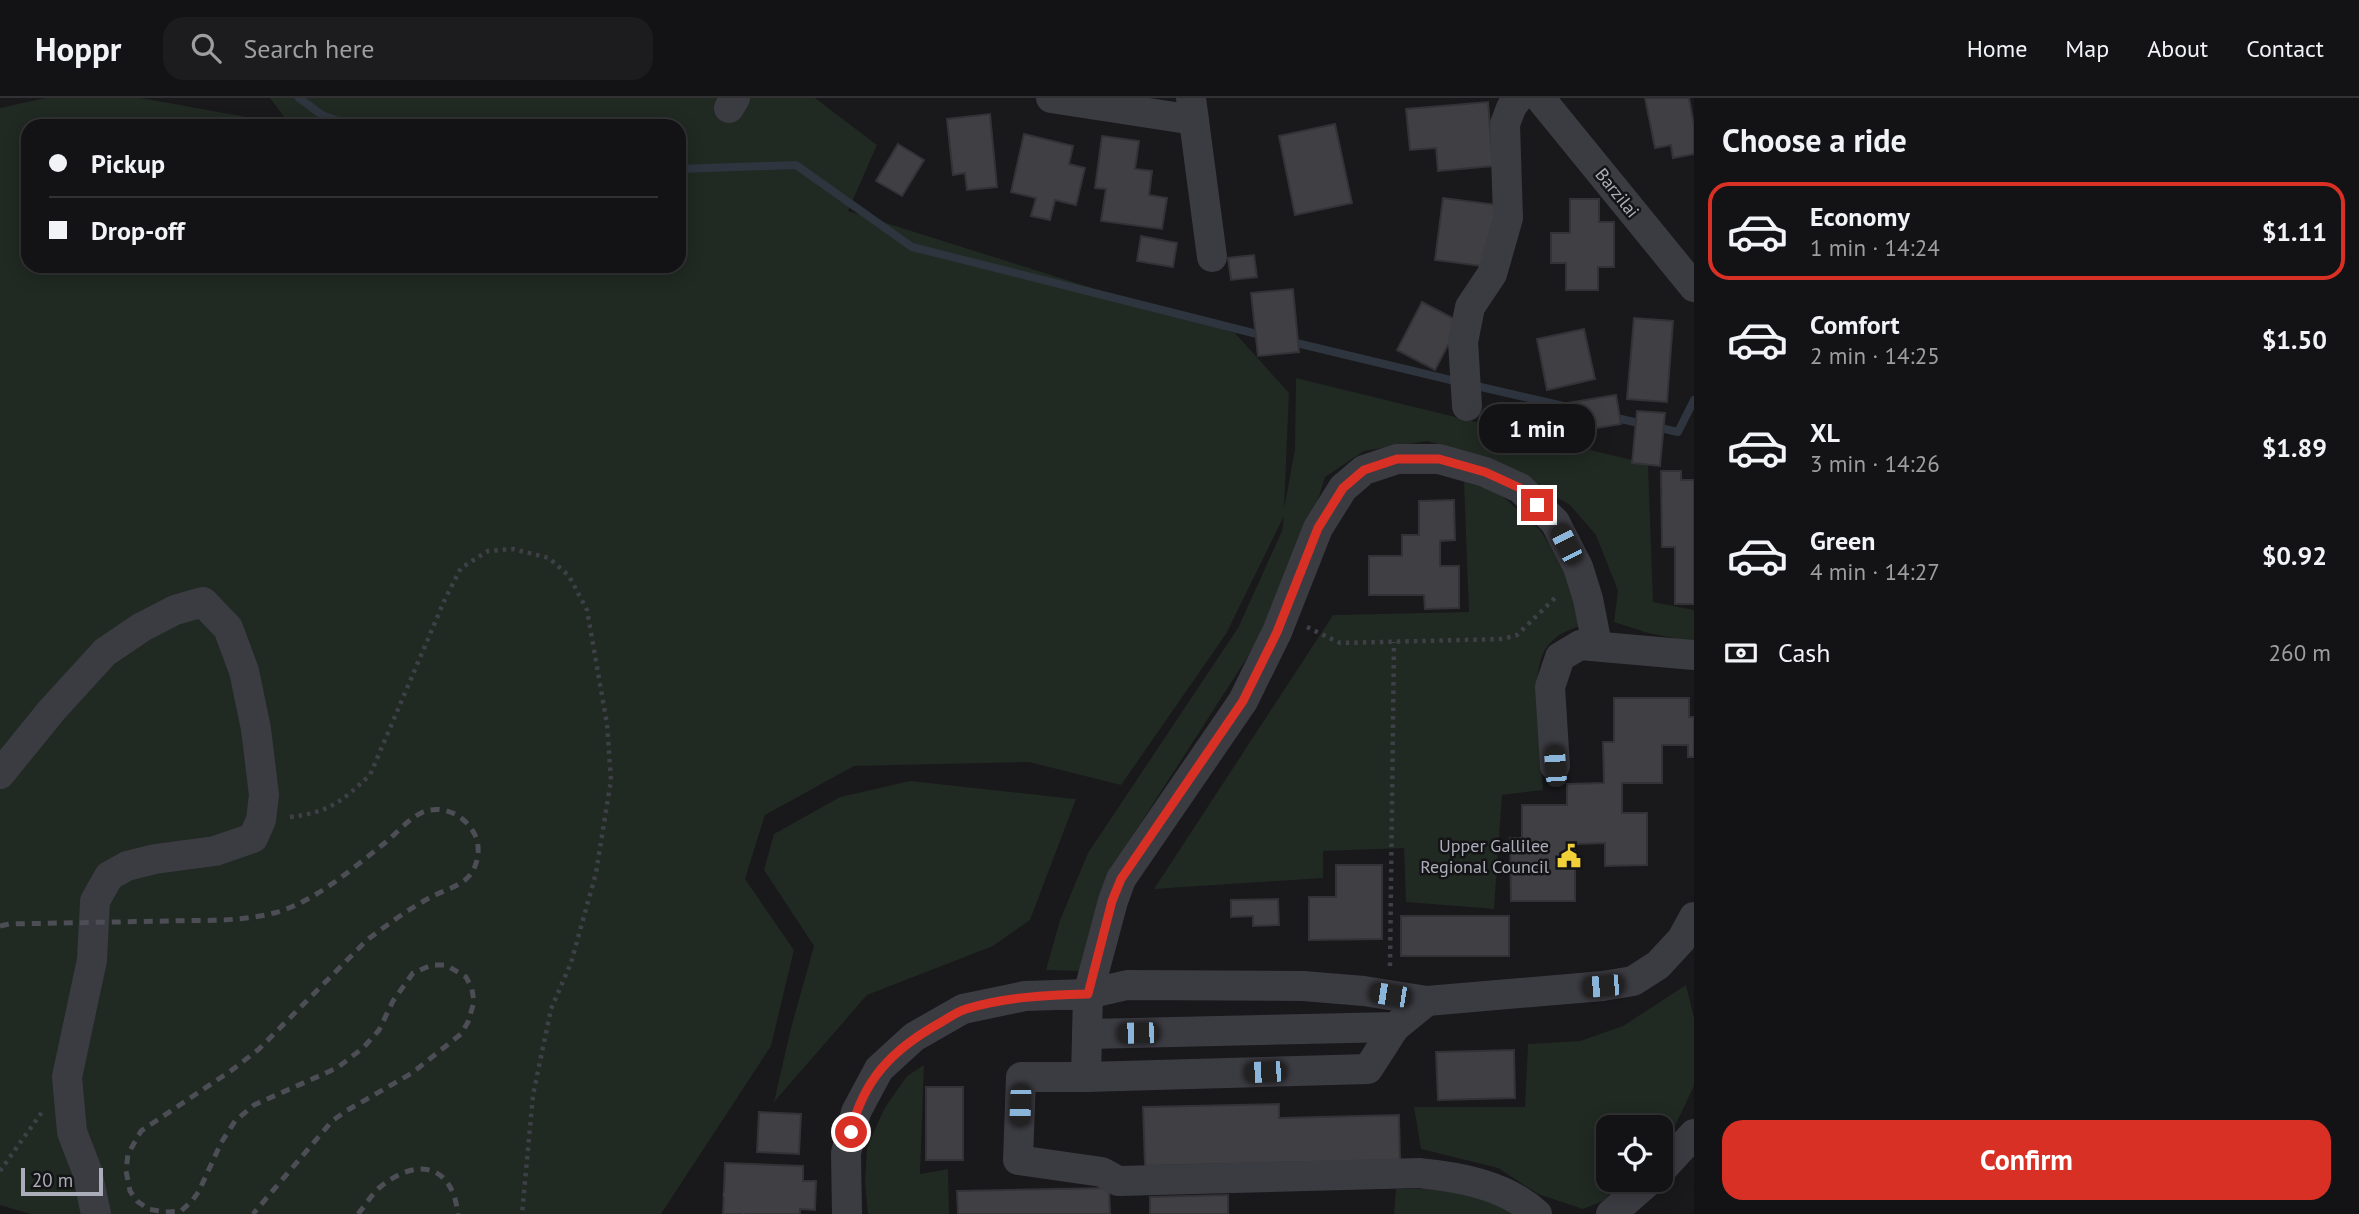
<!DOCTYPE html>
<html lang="en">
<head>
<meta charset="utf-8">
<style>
	body { margin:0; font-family:"PT Sans",sans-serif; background:#1c1b1d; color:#f1f3f6; height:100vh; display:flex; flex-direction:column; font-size:26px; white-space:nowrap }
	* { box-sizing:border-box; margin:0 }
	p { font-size:23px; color:#9d9ea0 }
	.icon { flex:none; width:38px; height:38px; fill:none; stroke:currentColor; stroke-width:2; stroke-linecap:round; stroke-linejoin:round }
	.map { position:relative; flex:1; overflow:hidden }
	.side { display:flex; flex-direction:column; background:#131214; width:665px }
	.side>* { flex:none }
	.guide { position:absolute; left:21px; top:21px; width:665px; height:154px; border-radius:21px; box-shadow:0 4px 18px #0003,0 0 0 2px #323234; display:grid; align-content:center; height:154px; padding:0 28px; background:#131214 }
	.fabs { position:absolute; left:1596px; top:1017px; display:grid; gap:14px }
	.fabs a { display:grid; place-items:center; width:77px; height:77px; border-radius:14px; background:#131214; box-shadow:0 4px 18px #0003,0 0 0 2px #323234; font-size:35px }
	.scale { position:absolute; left:21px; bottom:18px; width:82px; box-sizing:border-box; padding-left:7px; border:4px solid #abadba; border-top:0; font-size:19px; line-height:24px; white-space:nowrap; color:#abadba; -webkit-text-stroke:5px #141316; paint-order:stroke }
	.end { position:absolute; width:32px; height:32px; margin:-16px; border:9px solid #d93025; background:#fff; box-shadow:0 0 0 4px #fff }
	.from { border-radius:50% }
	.bubble { position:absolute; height:49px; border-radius:21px; background:#131214; box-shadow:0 4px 18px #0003,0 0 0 2px #323234; font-size:23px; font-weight:700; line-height:49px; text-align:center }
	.car { position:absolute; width:21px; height:42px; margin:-21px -10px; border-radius:9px; box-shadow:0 0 5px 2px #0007; background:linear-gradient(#222 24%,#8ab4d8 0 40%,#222 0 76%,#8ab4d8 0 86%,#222 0) }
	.guide b { display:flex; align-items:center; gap:24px; height:66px; font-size:26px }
	.guide b+b { border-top:2px solid #323234 }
	.guide i { width:18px; height:18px; background:#f1f3f6 }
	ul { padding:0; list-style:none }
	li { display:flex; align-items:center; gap:21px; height:98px; margin:0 14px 10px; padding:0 14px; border:4px solid transparent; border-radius:21px }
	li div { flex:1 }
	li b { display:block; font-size:26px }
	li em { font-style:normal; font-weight:700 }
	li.on { border-color:#d93025 }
	li>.icon { width:63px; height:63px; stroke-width:1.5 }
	h2 { padding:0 28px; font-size:32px; line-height:84px }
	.pay { display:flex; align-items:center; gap:18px; height:77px; padding:0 28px; font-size:26px }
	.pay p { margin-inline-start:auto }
	.cta { display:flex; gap:14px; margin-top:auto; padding:14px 28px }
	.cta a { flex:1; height:80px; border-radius:21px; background:#d93025; color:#fff; font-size:28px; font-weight:700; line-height:80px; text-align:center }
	header { display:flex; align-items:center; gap:42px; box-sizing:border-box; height:98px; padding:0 35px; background:#131214; border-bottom:2px solid #323234 }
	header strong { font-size:33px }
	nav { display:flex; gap:38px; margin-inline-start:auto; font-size:24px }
	.search { width:490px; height:63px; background:#1c1b1d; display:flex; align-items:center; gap:18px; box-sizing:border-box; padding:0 24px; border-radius:21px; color:#9d9ea0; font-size:26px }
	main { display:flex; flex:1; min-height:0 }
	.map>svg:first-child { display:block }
	.green { fill:#202922; fill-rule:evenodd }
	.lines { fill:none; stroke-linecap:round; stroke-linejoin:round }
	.stream { stroke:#2e353f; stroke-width:8 }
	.building { fill:#404044; stroke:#333236; stroke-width:2 }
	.path { stroke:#3f4047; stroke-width:4.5; stroke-dasharray:3.5 5; stroke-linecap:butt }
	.minor { stroke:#3b3b42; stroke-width:30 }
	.rail { stroke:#4c4d55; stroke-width:5; stroke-dasharray:9 7; stroke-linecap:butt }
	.route { stroke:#d93025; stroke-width:9 }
	.labels { text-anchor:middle; stroke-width:5; stroke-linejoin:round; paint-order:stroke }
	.street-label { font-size:18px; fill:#abadba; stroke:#141316 }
	.poi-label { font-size:18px; fill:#abadba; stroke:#141316; text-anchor:end }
</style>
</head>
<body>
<header>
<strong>Hoppr</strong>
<div class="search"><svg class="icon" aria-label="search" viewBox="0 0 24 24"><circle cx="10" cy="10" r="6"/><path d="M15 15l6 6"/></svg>Search here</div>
<nav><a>Home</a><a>Map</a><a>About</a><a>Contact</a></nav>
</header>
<main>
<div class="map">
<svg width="1694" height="1116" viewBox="0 0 1694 1116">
	<rect width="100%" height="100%" fill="#19181b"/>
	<g class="green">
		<path d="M 45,0 L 141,0 L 290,27 L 270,0 L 815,0 L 877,47 L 848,113 L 1235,235 L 1289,295 L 1284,411 L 1295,351 L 1296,280 L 1648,366 L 1653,504 L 1694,512 L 1694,544 L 1648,535 L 1614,524 L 1618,493 L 1596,437 L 1570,407 L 1488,360 L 1427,343 L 1364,353 L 1325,379 L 1303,451 L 1263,535 L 1126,748 L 1079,873 L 1046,872 L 1060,822 L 1088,755 L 1238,530 L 1282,433 L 1284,418 L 1226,536 L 1121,687 L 1029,664 L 854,668 L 765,717 L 745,781 L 794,852 L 771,948 L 661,1116 L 30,1116 L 0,1107 L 0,10 ZM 28,28 L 679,28 L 679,168 L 28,168 Z"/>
		<path d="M 1464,384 L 1497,393 L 1540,432 L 1570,476 L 1587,526 C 1569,531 1552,537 1543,556 C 1530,584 1541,659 1543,692 L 1502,697 L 1494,811 L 1406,804 L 1404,750 L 1323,753 L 1323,780 L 1154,791 L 1333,517 L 1469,514 Z"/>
		<polygon points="910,683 1076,701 1030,822 993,848 867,897 774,1004 791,930 814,848 764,772 774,736 840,699"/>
		<polygon points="1686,887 1694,920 1694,988 1674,1030 1661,1044 1661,1029 1608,1029 1608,1082 1624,1082 1603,1103 1583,1111 1538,1096 1498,1070 1421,1051 1414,1009 1525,1009 1528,946 1580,943 1623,928"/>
		<polygon points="924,967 920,1076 948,1071 949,1116 868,1116 865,1084 867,1050 884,1011 907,978"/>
		<polygon points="1396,1091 1457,1091 1520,1116 1394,1116"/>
	</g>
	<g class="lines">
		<g class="stream">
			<polyline points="299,0 322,17 351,28"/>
			<polyline points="679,71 796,67 912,149 1265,238"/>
			<polyline points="1288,243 1459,284"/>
			<polyline points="1472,287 1572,310"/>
			<polyline points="1612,319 1643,326"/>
			<polyline points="1656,329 1678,334 1694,302"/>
		</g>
	</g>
	<g class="building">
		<polygon points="1645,0 1689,0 1694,28 1694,56 1673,60 1671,47 1655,50"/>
		<polygon points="1488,4 1493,68 1438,73 1436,50 1410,52 1406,11"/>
		<polygon points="990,16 997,89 967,92 965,75 953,77 947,21"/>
		<polygon points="1335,26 1352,105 1295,117 1279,38"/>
		<polygon points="1024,36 1073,48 1069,66 1085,70 1076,107 1055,102 1050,122 1031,118 1036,100 1011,94"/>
		<polygon points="1102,38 1139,43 1135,71 1152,73 1149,97 1167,100 1162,131 1101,123 1106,91 1095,90"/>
		<polygon points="898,46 924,62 902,98 876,83"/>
		<polygon points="1443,100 1498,107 1489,169 1435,162"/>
		<polygon points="1570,101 1599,101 1599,124 1614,124 1614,169 1598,169 1598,192 1566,192 1566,165 1551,165 1551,135 1570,135"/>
		<polygon points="1141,138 1177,145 1173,169 1137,163"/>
		<polygon points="1254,157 1257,179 1231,182 1228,160"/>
		<polygon points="1293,191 1299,254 1258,258 1251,195"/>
		<polygon points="1422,204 1460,224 1435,272 1397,252"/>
		<polygon points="1634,220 1673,223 1667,304 1627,301"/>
		<polygon points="1584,231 1595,281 1547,292 1537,241"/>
		<polygon points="1616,297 1621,326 1566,335 1561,306"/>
		<polygon points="1637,313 1665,315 1660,368 1632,365"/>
		<polygon points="1661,373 1681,373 1681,382 1694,382 1694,506 1675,506 1675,449 1662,449"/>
		<polygon points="1454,402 1455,442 1440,443 1440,468 1459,468 1459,510 1425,511 1424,497 1369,497 1369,458 1402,458 1402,437 1419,437 1419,403"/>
		<polygon points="1614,600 1689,600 1689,619 1694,619 1694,659 1688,659 1688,647 1662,647 1662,685 1622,685 1622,715 1647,715 1647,767 1605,768 1605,745 1575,746 1575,803 1511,803 1510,740 1522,740 1522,707 1567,707 1567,686 1604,685 1603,644 1614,644"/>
		<polygon points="1336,767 1382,767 1382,841 1309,842 1309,799 1336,799"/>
		<polygon points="1278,801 1279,827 1253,828 1253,818 1231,819 1231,802"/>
		<rect x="1401" y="818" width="108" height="40"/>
		<polygon points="1514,952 1515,1000 1438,1002 1436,954"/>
		<rect x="926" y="989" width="37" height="73"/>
		<polygon points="1279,1006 1279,1020 1399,1017 1400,1062 1145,1068 1143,1009"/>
		<polygon points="759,1014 801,1016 799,1056 757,1054"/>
		<polygon points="725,1065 803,1068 803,1083 816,1083 815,1112 800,1111 800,1116 723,1116"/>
		<polygon points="1109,1090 1110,1116 958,1116 957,1093"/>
		<polygon points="1228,1097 1228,1116 1150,1116 1150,1099"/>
	</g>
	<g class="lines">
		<g class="path">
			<polyline points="1307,529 1340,545 1503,541 1517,537 1555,500 1559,500"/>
			<path d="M 290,719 C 330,714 341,704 370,677 L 445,501 L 461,470 L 488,453 L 513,451 L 549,460 L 569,478 L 587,512 L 607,626 L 611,682 L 596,775 L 571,865 L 551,911 L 533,997 L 522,1116"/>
			<polyline points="1390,868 1394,544"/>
			<polyline points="0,1073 42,1014"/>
			<polyline points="724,1095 746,1116"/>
		</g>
		<g class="minor">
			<polyline points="1051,0 1194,22"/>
			<polyline points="1191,0 1212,159"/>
			<polyline points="1540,0 1694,189"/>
			<polyline points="729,10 735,0"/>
			<polyline points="1467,308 1463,244 1470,209 1492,176 1508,120 1505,26 1511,10 1518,0"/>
			<polyline points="1597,547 1588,501 1578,469 1555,424 1520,390 1485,374 1439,361 1397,361 1364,372 1343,390 1318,430 1277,534 1243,603 1121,781 1113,803 1088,896 1127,887 1303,888 1364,893 1427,903 1603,888 1633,883 1658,867 1682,841 1694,819"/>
			<polyline points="1555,668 1550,589 1560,559 1580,547 1694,557"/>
			<polyline points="0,676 52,612 105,554 142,529 175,512 203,504 228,530 244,573 256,631 264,697 261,722 253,740 215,753 155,761 127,768 109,778 95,803 92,862 67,979 72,1034 87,1073 96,1116"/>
			<polyline points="1087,936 1395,929 1427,903"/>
			<polyline points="1086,979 1368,971 1395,929"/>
			<polyline points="1661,1072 1694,1036"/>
			<path d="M 847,1116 L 846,1055 L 856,1014 L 879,971 L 914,939 L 963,911 L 1025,898 L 1088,896 L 1086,979 L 1021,979 L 1018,1062 L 1102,1074 L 1118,1083 L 1419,1075 C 1460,1079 1505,1087 1537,1116"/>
			<polyline points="1611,1116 1650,1082"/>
		</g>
		<g class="rail">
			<path d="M 0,828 L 9,826 C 62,825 115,824 168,823 C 203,822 240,824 274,815 C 315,804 353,770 386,744 C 398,734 408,721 423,714 C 444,706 466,718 475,737 C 481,749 478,767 470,777 C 461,788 445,792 433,798 C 410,810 388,826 367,842 L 259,951 L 232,972 L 141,1033 L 128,1056 L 126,1073 L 130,1093 L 137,1103 L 148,1111 L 165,1114 L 181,1113 L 192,1103 L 199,1093 L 221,1045 L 235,1023 L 254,1007 L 337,970 L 363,950 L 379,932 L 393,903 L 413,875 L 432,867 L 446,867 L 466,879 L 472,891 L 474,904 L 468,924 L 461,936 L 412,975 L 346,1013 L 332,1023 L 253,1116"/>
			<path d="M 358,1116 C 365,1108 371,1097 379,1090 C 416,1059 452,1065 458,1116"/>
		</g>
	</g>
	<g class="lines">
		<path class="route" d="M 851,1034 C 863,982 892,952 938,926 C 947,921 956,914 966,911 C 1006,899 1046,897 1088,896 L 1112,803 L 1121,781 L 1243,603 L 1277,534 L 1318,430 L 1343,390 L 1364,372 L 1397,361 L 1439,361 L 1485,374 L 1520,390 L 1537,407"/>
	</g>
	<defs>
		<g id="civic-bare" transform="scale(1.89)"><path d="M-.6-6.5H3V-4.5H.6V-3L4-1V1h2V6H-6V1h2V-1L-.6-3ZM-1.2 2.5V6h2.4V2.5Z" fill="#f2d138" stroke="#141316" stroke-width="2.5" paint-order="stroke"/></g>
	</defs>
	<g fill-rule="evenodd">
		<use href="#civic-bare" x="1569" y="758"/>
	</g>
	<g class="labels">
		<g class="street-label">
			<text transform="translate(1617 95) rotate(51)" y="6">Barzilai</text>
		</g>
		<g class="poi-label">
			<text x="1549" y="754">Upper Gallilee<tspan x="1549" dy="21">Regional Council</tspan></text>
		</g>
	</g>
</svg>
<div class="fabs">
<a><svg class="icon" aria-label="locate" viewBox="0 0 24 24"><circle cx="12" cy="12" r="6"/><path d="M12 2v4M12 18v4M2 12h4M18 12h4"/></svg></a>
</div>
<div class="scale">20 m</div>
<i class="end from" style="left:851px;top:1034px"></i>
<i class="end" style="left:1537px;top:407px"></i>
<div class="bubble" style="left:1479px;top:306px;width:116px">1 min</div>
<i class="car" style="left:1566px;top:446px;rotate:333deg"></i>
<i class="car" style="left:1555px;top:668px;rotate:356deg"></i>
<i class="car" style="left:1603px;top:888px;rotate:265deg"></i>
<i class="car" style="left:1390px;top:897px;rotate:279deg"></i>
<i class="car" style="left:1138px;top:935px;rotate:269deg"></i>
<i class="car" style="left:1265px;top:974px;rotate:268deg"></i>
<i class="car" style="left:1020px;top:1007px;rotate:182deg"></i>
<div class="guide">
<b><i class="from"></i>Pickup</b>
<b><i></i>Drop-off</b>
</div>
</div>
<section class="side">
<h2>Choose a ride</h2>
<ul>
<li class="on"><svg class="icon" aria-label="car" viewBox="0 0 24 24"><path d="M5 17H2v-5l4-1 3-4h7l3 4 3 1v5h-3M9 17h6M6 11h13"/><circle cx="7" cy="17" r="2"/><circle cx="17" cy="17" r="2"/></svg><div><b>Economy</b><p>1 min · 14:24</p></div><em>$1.11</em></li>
<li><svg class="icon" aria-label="car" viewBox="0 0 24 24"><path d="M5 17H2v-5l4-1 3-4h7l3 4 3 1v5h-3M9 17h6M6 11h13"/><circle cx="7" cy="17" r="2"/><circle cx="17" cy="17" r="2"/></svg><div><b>Comfort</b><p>2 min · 14:25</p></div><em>$1.50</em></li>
<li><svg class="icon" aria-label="car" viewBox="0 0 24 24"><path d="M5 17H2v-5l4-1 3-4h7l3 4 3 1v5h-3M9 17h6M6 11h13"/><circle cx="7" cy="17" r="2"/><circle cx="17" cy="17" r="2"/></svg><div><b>XL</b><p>3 min · 14:26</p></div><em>$1.89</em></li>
<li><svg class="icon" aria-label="car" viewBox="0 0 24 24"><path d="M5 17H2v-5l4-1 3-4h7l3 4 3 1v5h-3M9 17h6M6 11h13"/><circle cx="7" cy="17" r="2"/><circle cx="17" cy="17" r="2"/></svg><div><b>Green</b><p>4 min · 14:27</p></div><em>$0.92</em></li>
</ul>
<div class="pay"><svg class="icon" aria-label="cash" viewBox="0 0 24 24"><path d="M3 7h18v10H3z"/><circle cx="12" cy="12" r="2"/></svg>Cash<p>260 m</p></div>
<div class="cta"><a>Confirm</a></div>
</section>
</main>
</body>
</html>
